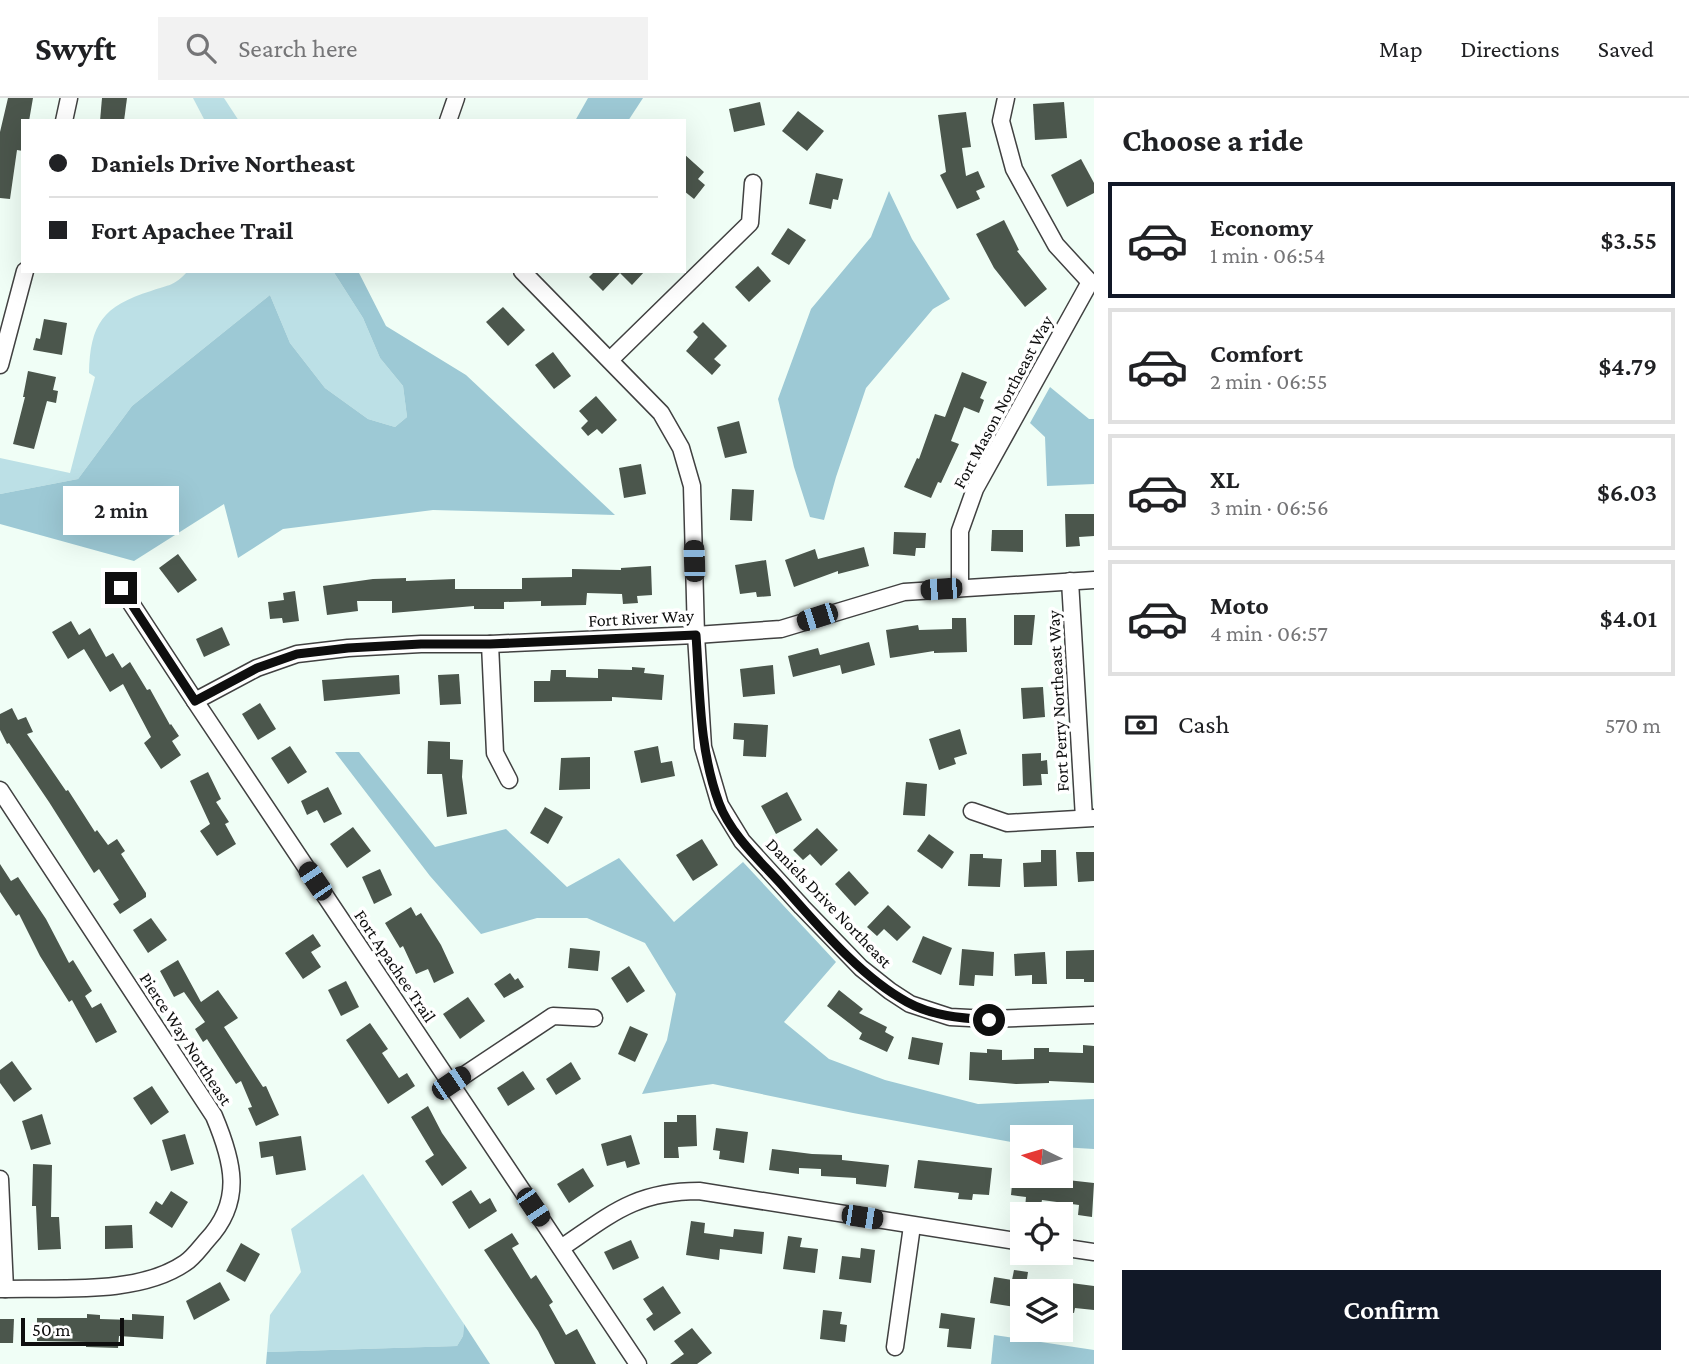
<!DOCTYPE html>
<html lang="en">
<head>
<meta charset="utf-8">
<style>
	body { margin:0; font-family:"Crimson Pro",serif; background:#f2f2f2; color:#202124; height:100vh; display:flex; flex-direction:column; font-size:26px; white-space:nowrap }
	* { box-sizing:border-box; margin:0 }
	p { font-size:23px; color:#757577 }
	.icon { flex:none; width:38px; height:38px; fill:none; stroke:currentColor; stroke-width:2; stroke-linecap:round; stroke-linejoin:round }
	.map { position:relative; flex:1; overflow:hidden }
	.drawer { display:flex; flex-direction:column; background:#fff; width:595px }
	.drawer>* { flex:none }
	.guide { position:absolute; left:21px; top:21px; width:665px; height:154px; border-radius:0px; box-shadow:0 7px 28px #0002; display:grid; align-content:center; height:154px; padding:0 28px; background:#fff }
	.needle { width:46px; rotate:275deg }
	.fabs { position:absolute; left:1010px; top:1027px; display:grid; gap:14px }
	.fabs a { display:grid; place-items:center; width:63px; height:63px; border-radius:0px; background:#fff; box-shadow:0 7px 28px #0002; font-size:35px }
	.scale { position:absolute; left:21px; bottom:18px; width:103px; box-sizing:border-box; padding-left:7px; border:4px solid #0e0e0e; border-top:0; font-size:19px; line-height:24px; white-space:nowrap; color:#0e0e0e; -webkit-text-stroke:5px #fff; paint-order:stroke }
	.end { position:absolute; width:32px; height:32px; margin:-16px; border:9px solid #0e0e0e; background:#fff; box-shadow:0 0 0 4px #fff }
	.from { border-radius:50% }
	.bubble { position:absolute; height:49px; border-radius:0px; background:#fff; box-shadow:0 7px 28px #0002; font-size:23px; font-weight:600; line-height:49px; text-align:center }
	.car { position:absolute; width:21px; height:42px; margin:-21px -10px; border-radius:9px; box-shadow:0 0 5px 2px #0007; background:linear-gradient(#222 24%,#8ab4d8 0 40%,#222 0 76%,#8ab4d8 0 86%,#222 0) }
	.guide b { display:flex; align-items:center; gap:24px; height:66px; font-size:26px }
	.guide b+b { border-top:2px solid #e0e0e0 }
	.guide i { width:18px; height:18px; background:#202124 }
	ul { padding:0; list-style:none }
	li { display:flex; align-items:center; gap:21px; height:116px; margin:0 14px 10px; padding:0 14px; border:4px solid #e0e0e0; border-radius:0px }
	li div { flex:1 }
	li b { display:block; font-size:26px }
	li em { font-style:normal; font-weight:600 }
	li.on { border-color:#111827 }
	li>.icon { width:63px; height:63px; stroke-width:1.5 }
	h2 { padding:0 28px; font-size:32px; line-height:84px }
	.pay { display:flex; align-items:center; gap:18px; height:77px; padding:0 28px; font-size:26px }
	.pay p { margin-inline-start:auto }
	.primary-button { display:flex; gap:14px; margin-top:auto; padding:14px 28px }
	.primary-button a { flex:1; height:80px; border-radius:0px; background:#111827; color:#fff; font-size:28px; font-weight:600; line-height:80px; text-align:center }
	header { display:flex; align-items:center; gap:42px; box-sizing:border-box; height:98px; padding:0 35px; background:#fff; border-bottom:2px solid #e0e0e0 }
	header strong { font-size:33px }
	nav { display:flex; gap:38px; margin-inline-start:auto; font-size:24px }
	.search { width:490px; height:63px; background:#f2f2f2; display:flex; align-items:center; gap:18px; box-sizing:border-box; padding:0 24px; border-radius:0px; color:#757577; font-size:26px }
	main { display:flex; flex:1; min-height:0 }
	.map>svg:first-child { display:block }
	.green { fill:#bce0e6 }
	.forest { fill:#9dc9d5 }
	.building { fill:#4b564c }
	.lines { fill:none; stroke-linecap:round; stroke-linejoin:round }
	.street-casing { stroke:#414141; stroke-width:19 }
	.street { stroke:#fff; stroke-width:16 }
	.route { stroke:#0e0e0e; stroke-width:9 }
	.labels { text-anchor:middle; stroke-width:7; stroke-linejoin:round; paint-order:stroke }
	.street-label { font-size:18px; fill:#0e0e0e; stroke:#fff }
</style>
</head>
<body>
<header>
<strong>Swyft</strong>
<div class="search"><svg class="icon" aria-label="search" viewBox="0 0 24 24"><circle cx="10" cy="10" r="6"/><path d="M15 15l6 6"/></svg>Search here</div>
<nav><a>Map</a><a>Directions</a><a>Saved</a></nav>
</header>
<main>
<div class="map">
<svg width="1094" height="1266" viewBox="0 0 1094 1266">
	<rect width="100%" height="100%" fill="#f0fef6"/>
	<g class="green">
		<polygon points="193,0 224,0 239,23 205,23"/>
		<path d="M 188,173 L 333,173 L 363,220 L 380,260 L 403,288 L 407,319 L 395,329 L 368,321 L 325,290 L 290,245 L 270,197 L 132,308 L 78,381 L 0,396 L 0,360 L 70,375 L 95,279 L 89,275 C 90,226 103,208 151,193 C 170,186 173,189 188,173 Z"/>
		<polygon points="363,1076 464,1226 463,1238 457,1248 267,1254 270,1217 301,1174 291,1131"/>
	</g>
	<g class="forest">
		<polygon points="588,0 643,0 628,23 575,23"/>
		<polygon points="889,93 912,141 950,201 933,211 866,290 836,379 824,422 810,419 794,369 778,301 811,211 871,139"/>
		<polygon points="333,173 358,173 386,228 466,277 615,417 433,412 283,431 238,460 224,406 134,463 0,426 0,396 78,381 132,308 270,197 290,245 325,290 368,321 395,329 407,319 403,288 380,260 363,220"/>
		<polygon points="1050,289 1089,321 1094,321 1094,386 1047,388 1045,339 1030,325"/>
		<polygon points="335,654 359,654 435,749 506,731 567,789 619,760 674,824 743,764 836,864 784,924 829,961 885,982 978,1006 1094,1001 1094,1051 1061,1049 1060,1040 1022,1040 1022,1046 853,1015 713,986 642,996 667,942 676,896 645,845 587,820 537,820 481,836 430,778"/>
		<polygon points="464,1226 490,1266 266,1266 267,1254 457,1248 463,1238"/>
		<polygon points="994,1237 1094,1252 1094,1266 991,1266"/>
	</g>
	<g class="building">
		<polygon points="8,0 33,0 29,23 23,23 23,53 17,52 10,101 0,100 0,34"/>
		<polygon points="102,0 127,0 124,23 100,23"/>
		<polygon points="760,4 765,27 734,34 729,11"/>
		<polygon points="1064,4 1067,40 1035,42 1033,6"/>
		<polygon points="798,13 824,33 807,53 782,33"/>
		<polygon points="966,14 971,49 962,50 966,78 978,73 985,89 976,93 980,101 957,111 940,77 946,74 938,17"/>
		<polygon points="684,56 704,74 698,81 705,87 694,101 684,93"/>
		<polygon points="1081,61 1094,85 1094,95 1067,109 1051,77"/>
		<polygon points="816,75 843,81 838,102 833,101 831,111 809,106"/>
		<polygon points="1004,122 1019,152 1017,153 1047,191 1025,209 994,170 976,136"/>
		<polygon points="788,130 806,142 789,167 771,156"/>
		<polygon points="758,168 771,183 749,204 735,189"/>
		<polygon points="595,173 645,173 632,187 620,175 603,193 589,179"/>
		<polygon points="503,209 525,232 508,248 486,224"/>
		<polygon points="44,221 67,225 62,257 33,252 36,240 40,241"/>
		<polygon points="703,224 727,248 714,261 721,267 712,277 686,253 698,239 693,234"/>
		<polygon points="553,254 571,278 554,291 535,267"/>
		<polygon points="28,273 56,279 53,292 58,293 56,305 47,303 34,351 13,346 25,299 23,299"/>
		<polygon points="962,274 987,284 980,300 984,302 979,315 964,309 951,343 959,346 941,385 938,384 931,400 904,389 917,360 919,361 935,316 945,319"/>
		<polygon points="596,298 617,322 602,336 597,331 588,338 581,330 588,323 579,313"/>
		<polygon points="739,323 747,355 725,360 717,329"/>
		<polygon points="641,366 646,396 624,400 619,370"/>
		<polygon points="732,391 754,392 752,423 730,422"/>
		<polygon points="1065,416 1094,416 1094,438 1079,439 1080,448 1066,449"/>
		<polygon points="992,432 1023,432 1023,454 991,453"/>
		<polygon points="894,434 926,435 925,450 916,450 915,458 893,456"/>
		<polygon points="864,449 869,468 838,476 838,473 794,489 785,462 815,451 818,461"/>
		<polygon points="178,456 197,482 178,495 159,470"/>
		<polygon points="766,462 771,498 757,499 756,494 740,496 735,467"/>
		<polygon points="651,468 652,497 637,498 638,505 623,506 622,496 587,495 586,507 541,508 541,503 504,504 504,511 474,511 474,508 392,515 392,503 357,503 358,513 327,517 323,488 373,481 406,480 406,483 455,481 455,491 522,491 522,480 572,479 572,471 621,472 621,470"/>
		<polygon points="295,493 299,523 283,525 282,520 270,521 268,504 284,502 283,495"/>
		<polygon points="1014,517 1035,517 1032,547 1014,547"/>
		<polygon points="952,520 966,520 967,554 934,555 934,553 890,560 886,532 918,527 919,532 952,531"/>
		<polygon points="71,523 79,537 90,530 106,559 113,555 122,570 130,564 147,592 150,591 170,627 171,626 179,638 172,643 181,657 161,671 144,645 151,639 123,586 110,594 84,551 68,561 52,534"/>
		<polygon points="222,529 230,547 204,559 196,541"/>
		<polygon points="869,544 875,567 842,576 840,567 793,579 788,558 818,550 820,557"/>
		<polygon points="773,567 775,596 743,599 740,571"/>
		<polygon points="632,569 645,570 644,575 664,577 662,602 612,599 612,603 534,604 534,583 550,583 551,572 566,572 566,579 598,580 598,571 632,572"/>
		<polygon points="459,576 461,606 440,607 438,577"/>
		<polygon points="399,577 400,596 324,603 322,582"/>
		<polygon points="1043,589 1045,619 1023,621 1021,590"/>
		<polygon points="260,605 276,631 258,642 242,616"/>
		<polygon points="12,610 18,622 26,619 33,634 27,636 66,693 68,692 95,734 97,732 108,747 117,741 125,753 121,756 146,795 146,799 120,816 113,806 119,802 99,771 94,775 49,704 9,645 7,646 0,632 0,616"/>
		<polygon points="734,625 768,627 766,659 743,658 744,642 733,641"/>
		<polygon points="960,631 967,656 954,660 956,666 939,672 929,641"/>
		<polygon points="428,643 450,644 450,661 463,662 462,679 467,716 447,719 442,676 427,676"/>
		<polygon points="290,648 307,674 288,686 271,660"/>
		<polygon points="658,648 661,665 672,663 675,678 641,685 634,653"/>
		<polygon points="1041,655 1041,663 1047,662 1048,676 1041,676 1042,687 1023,688 1022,656"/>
		<polygon points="590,659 590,691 559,692 561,660"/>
		<polygon points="208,674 221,701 216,704 229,724 225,726 236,746 217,758 200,733 210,726 190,683"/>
		<polygon points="906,684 927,686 925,718 903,717"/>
		<polygon points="328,689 342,716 324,725 317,712 307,717 301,703"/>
		<polygon points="787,694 802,722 776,736 761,708"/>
		<polygon points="545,709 563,719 548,746 530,735"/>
		<polygon points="353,729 371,753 347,770 330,746"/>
		<polygon points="817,730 838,752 821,768 810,756 803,762 793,752"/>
		<polygon points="929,736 954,754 942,771 917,753"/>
		<polygon points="702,741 718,767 693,783 676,757"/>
		<polygon points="1041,752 1056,752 1057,788 1024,789 1023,765 1041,764"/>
		<polygon points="1076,754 1094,754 1094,783 1078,784"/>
		<polygon points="970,756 983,756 983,760 1002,761 1000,789 968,788"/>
		<polygon points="0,766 11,783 18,779 46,821 69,865 73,862 92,893 85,898 92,910 101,905 117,934 96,945 72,902 69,904 40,858 19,816 16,818 0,794"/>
		<polygon points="380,771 392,797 374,806 362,779"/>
		<polygon points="849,773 869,795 855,808 835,786"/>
		<polygon points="888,807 911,829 897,843 884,831 877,838 867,829"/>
		<polygon points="411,809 416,818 421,815 441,847 454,875 434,885 428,871 416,876 403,848 400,850 385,825"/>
		<polygon points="151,820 167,842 148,855 133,832"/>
		<polygon points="313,836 321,848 311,854 321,869 303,881 285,855"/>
		<polygon points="923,838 952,850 941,877 912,864"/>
		<polygon points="570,850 600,853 598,873 568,870"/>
		<polygon points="962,851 994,854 993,878 975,877 974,888 959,887"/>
		<polygon points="1094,852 1094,884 1084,884 1084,881 1066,881 1066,853"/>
		<polygon points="1045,854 1047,886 1032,886 1032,877 1015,878 1014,856"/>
		<polygon points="178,862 201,904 218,892 238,920 224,929 263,989 266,988 279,1017 256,1028 248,1010 252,1009 241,983 236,986 207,941 203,944 195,931 205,924 184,894 174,899 160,873"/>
		<polygon points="629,868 645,893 627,905 611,880"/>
		<polygon points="510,875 515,882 518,880 524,889 504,900 494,886"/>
		<polygon points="346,883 359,909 341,918 328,892"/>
		<polygon points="839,892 863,911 859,915 887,929 885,934 894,939 887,954 859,941 862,935 827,908"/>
		<polygon points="468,899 485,923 460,941 443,916"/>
		<polygon points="370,925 388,951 382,955 399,980 407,975 415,988 388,1006 346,942"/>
		<polygon points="630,928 648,936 635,964 618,956"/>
		<polygon points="912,939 943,945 939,967 908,961"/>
		<polygon points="1083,947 1094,948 1094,985 1049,983 1049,985 1016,986 969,982 970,954 987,955 987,951 1002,952 1002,962 1034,961 1034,950 1049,950 1049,954 1083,955"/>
		<polygon points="12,963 32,991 14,1004 0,985 0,972"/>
		<polygon points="571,964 581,981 556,997 546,981"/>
		<polygon points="523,973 535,991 508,1008 497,990"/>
		<polygon points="152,988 169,1014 151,1027 133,1000"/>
		<polygon points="428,1008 442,1035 467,1070 442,1088 425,1063 434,1057 411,1019"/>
		<polygon points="42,1016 51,1046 31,1052 22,1023"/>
		<polygon points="677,1017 696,1017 697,1048 678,1049 679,1060 664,1060 664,1024 677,1024"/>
		<polygon points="716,1030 748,1034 744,1065 719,1061 720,1053 713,1052"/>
		<polygon points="185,1036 194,1066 171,1073 162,1042"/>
		<polygon points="631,1037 640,1066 627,1070 625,1063 607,1068 601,1046"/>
		<polygon points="301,1038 306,1072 276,1077 273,1058 261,1060 259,1044"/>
		<polygon points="772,1051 812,1056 842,1057 842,1062 889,1067 886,1089 856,1086 856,1080 821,1078 821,1071 799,1070 799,1076 769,1072"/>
		<polygon points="918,1062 992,1070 989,1097 973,1096 972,1102 958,1101 959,1095 914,1090"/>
		<polygon points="33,1066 52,1067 51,1119 59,1119 61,1151 38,1152 36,1108 32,1108"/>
		<polygon points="583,1070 594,1088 569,1105 557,1086"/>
		<polygon points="1013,1076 1094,1085 1092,1119 1078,1117 1079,1107 1042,1102 1040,1112 1025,1110 1026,1099 1011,1097"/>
		<polygon points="471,1092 480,1106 490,1100 497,1113 469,1131 452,1104"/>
		<polygon points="171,1093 188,1104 172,1130 149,1115 156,1103 162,1107"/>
		<polygon points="691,1123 705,1125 704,1135 733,1139 734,1131 764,1134 762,1156 720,1151 719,1162 686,1157"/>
		<polygon points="132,1127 133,1150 105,1151 105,1128"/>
		<polygon points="512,1135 519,1146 512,1150 531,1181 536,1177 553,1204 549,1207 566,1237 577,1231 596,1266 555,1266 538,1233 484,1152"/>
		<polygon points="788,1138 802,1140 800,1149 818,1151 815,1175 783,1171"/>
		<polygon points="631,1142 639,1160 613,1172 604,1154"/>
		<polygon points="241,1145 260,1156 245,1184 226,1173"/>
		<polygon points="861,1150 875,1152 871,1185 839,1181 842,1158 860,1160"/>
		<polygon points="1014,1172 1028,1174 1025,1194 1022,1194 1022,1210 990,1205 994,1179 1012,1182"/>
		<polygon points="1048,1182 1094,1188 1094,1212 1075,1210 1074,1215 1060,1213 1060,1194 1047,1194"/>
		<polygon points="220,1184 230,1202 194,1222 186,1203"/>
		<polygon points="663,1188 681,1215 654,1233 646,1221 653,1216 643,1201"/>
		<polygon points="823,1212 842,1214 840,1226 847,1227 845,1244 820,1241"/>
		<polygon points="941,1215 975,1220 971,1251 947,1249 949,1231 939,1230"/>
		<polygon points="87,1216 100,1217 100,1221 132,1222 132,1216 164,1218 163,1241 119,1238 118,1250 86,1249 86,1244 37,1243 37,1220 87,1220"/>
		<polygon points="0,1221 14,1221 13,1245 0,1245"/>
		<polygon points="692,1230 712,1255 697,1266 670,1266 684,1256 674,1243"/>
	</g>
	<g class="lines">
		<g class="street-casing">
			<g id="street">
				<polyline points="1006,0 1001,23 1014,71 1056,147 1090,184 1094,185"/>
				<polyline points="64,23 69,0"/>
				<polyline points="448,23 456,0"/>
				<polyline points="522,173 661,315 681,350 692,388 696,537 703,649 720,707 742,743 802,809 861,870 890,893 910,906 950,919 989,921 1094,917"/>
				<polyline points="610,262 750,125 753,85"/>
				<polyline points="0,267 25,173"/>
				<polyline points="1070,483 1084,720"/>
				<polyline points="960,489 960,433 975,391 1090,184"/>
				<polyline points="121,490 195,603 638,1266"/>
				<polyline points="490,546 495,655 509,682"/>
				<polyline points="195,603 257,570 297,556 348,550 421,546 490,546 696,537 781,531 904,494 1094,482"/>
				<path d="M 0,692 L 214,1018 C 233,1063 244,1103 207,1142 C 200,1150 193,1160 185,1165 C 137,1198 56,1189 0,1191"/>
				<polyline points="972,713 1007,725 1094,720"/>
				<polyline points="451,986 553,918 594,920"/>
				<polyline points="0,1081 5,1191"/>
				<polyline points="1060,1149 1094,1154"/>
				<path d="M 561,1150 C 610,1117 635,1093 699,1093 L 1022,1144"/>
				<polyline points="895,1249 912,1128"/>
			</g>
		</g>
		<use href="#street" class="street"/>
	</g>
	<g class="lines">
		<path class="route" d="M 121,490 L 195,603 L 257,570 L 297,556 L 348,550 L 421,546 L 490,546 L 696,537 C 700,594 699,651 719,705 C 730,735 758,761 780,785 C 816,825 859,878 907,904 C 932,918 961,920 989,922"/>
	</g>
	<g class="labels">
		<g class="street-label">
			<text transform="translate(1003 304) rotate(-62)" y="6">Fort Mason Northeast Way</text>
			<text transform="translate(641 520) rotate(-3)" y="6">Fort River Way</text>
			<text transform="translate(1058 603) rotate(-93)" y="6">Fort Perry Northeast Way</text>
			<text transform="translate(829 805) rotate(46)" y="6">Daniels Drive Northeast</text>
			<text transform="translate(395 868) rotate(56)" y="6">Fort Apachee Trail</text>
			<text transform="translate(186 941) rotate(57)" y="6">Pierce Way Northeast</text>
		</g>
	</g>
</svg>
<div class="fabs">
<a><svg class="needle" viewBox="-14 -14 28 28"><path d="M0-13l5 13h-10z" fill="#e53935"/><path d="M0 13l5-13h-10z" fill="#757577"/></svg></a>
<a><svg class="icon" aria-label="locate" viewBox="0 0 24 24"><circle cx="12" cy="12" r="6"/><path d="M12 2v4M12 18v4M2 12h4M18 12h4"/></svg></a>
<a><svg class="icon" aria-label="layers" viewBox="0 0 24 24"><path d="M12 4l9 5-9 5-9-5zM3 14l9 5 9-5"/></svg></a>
</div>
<div class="scale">50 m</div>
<i class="end from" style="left:989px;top:922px"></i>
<i class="end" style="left:121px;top:490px"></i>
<div class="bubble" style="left:63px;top:388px;width:116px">2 min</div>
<i class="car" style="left:694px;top:463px;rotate:358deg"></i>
<i class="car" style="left:941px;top:491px;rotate:266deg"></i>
<i class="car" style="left:817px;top:519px;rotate:252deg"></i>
<i class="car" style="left:315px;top:783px;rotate:326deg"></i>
<i class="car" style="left:451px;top:985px;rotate:56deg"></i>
<i class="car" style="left:533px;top:1109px;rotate:146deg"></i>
<i class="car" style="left:862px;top:1119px;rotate:99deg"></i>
<div class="guide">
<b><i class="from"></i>Daniels Drive Northeast</b>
<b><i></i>Fort Apachee Trail</b>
</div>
</div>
<section class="drawer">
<h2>Choose a ride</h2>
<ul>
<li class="on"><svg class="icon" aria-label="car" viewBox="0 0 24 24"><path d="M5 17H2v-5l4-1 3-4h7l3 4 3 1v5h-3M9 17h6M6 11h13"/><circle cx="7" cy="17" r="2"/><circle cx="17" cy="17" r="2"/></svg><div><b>Economy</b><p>1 min · 06:54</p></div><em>$3.55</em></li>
<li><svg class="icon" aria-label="car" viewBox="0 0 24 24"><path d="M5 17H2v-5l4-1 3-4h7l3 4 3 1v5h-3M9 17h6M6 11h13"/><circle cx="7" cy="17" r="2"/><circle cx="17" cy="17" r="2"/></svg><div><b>Comfort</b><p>2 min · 06:55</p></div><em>$4.79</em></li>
<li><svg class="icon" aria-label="car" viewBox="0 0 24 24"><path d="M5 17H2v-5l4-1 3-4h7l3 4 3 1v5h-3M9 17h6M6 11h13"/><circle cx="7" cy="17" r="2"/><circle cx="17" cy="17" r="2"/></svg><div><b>XL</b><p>3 min · 06:56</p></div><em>$6.03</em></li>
<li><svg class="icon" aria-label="car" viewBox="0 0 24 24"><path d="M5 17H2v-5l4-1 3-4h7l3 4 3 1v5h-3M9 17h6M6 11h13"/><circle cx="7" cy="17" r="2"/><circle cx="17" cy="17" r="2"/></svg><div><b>Moto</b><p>4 min · 06:57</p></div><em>$4.01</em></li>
</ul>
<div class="pay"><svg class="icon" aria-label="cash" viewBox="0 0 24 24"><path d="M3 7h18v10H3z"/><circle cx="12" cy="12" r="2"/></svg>Cash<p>570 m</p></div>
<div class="primary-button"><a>Confirm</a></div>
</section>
</main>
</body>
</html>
